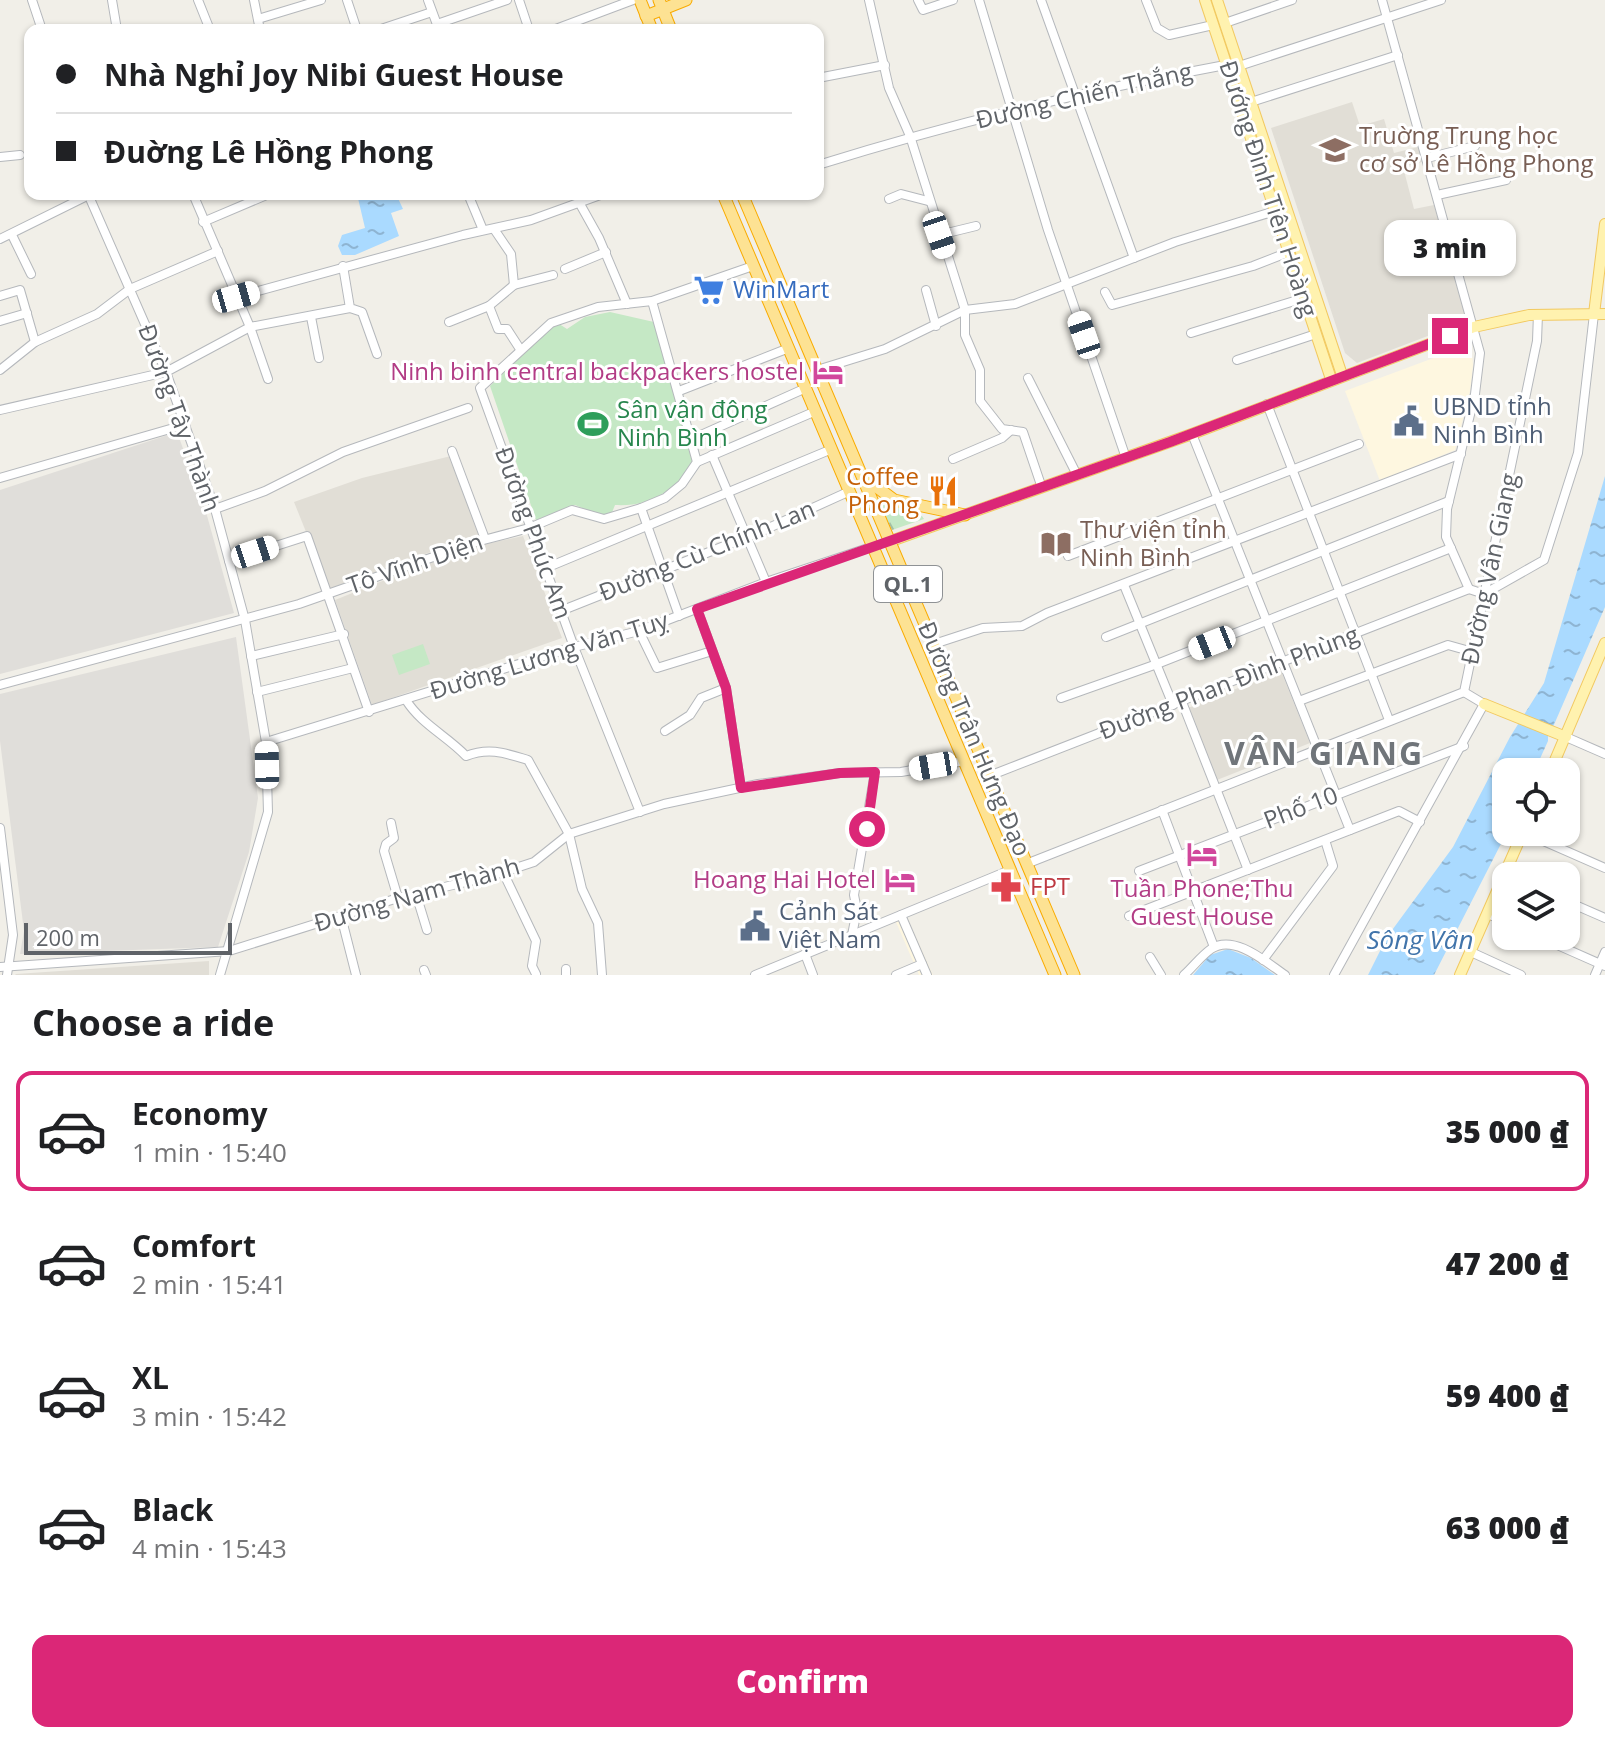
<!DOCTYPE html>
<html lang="en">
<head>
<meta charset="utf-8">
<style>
	body { margin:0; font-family:"Open Sans",sans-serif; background:#f6f6f6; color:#202124; height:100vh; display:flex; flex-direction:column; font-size:30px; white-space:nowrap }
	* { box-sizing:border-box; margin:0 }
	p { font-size:26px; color:#757577 }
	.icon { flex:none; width:44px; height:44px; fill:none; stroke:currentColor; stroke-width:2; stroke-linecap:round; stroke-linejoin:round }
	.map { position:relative; height:975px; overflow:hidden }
	.sheet { display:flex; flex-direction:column; background:#fff; flex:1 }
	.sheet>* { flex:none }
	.top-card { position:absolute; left:24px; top:24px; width:800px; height:176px; border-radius:16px; box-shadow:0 2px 6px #0004; display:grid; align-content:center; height:176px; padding:0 32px; background:#fff }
	.fabs { position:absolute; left:1492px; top:758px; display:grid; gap:16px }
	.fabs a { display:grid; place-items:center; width:88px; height:88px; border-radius:16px; background:#fff; box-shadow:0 2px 6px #0004; font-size:40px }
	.scale { position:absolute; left:24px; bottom:20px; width:208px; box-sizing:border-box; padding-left:8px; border:4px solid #5f6368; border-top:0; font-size:22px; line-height:28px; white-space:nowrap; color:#5f6368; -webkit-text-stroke:6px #fff; paint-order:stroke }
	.end { position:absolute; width:36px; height:36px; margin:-18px; border:10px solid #db2777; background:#fff; box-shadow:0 0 0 4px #fff }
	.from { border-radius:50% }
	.bubble { position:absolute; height:56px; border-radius:16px; background:#fff; box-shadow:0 2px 6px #0004; font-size:26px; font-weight:800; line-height:56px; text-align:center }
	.car { position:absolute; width:24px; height:48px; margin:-24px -12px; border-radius:10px; box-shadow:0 0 6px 2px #0007; background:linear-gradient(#fff 24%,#345 0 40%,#fff 0 76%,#345 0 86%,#fff 0) }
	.top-card b { display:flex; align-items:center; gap:28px; height:76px; font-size:30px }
	.top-card b+b { border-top:2px solid #e0e0e0 }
	.top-card i { width:20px; height:20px; background:#202124 }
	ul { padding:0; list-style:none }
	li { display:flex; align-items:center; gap:24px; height:120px; margin:0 16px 12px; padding:0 16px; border:4px solid transparent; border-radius:16px }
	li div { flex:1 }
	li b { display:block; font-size:30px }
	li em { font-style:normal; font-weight:800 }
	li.active { border-color:#db2777 }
	li>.icon { width:72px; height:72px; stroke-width:1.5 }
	h2 { padding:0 32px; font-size:36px; line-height:96px }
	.cta { display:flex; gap:16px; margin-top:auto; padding:16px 32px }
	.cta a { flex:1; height:92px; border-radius:16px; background:#db2777; color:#fff; font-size:32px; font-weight:800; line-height:92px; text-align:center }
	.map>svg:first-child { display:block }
	.commercial { fill:#fef7e0 }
	.industrial { fill:#e0deda }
	.education { fill:#e1ded6 }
	.forest { fill:url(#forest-firs) }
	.park { fill:#c5e8c5 }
	.water { fill:url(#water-ripples) }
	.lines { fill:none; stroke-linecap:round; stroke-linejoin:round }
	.minor-casing { stroke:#b5b8bc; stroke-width:10 }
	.major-casing { stroke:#f2c960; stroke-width:12 }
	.highway-casing { stroke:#f9ab00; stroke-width:13 }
	.minor { stroke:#fff; stroke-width:8 }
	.major { stroke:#fff2af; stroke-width:10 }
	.highway { stroke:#fde293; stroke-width:11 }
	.route { stroke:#db2777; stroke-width:10 }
	.labels { text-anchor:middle; stroke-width:6; stroke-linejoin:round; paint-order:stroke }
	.shield { fill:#fff; stroke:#8f9295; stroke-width:2 }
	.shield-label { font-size:22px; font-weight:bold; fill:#5f6368 }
	.street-label { font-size:24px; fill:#5f6368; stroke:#fff }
	.education-label { font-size:24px; fill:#785e54; stroke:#fff; text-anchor:start }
	.shop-label { font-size:24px; fill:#366cbe; stroke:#fff; text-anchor:start }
	.hotel-label { font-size:24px; fill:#b23c85; stroke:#fff; text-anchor:end }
	.service-label { font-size:24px; fill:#4e5e75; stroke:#fff; text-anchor:start }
	.leisure-label { font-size:24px; fill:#27864d; stroke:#fff; text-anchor:start }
	.food-label { font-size:24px; fill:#c56008; stroke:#fff; text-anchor:end }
	.health-label { font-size:24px; fill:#be3a42; stroke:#fff; text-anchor:start }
	.water-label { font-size:26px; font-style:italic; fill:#4174aa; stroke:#fff }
	.district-label { font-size:32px; font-weight:bold; letter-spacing:2px; fill:#70757a; stroke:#fff }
</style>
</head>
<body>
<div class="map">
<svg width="1605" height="975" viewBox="0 0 1605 975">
	<defs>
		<pattern id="forest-firs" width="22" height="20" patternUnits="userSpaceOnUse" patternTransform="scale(2)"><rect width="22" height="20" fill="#c5e8c5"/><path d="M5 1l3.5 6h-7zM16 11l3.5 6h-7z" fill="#a3c0a4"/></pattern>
		<pattern id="water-ripples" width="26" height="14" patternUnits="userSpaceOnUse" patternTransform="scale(2)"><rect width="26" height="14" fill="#aadaff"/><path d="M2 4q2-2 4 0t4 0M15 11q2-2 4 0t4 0" fill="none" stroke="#8eb4d2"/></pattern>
	</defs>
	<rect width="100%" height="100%" fill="#f1efe8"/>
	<g class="commercial">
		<polygon points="1471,344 1473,365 1470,391 1455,450 1380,481 1345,391"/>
		<polygon points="907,917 933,975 919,975 896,922"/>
	</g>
	<g class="industrial">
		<polygon points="177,432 206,512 234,613 0,674 0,490"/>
		<polygon points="236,637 258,798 249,852 218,947 20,954 24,931 0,741 0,694"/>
	</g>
	<g class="education">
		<polygon points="1352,102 1360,126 1384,119 1394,153 1418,147 1422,162 1403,167 1414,209 1434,205 1467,321 1357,363 1345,353 1271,128"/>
		<polygon points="451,456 480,534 329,589 294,502 362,478"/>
		<polygon points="523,536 562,638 372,705 335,600 462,549"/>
		<polygon points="1281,671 1310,743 1217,780 1188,708"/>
		<polygon points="209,961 209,975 15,975 16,974"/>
	</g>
	<polygon class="forest" points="878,501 922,516 924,519 892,530"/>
	<g class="park">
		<path d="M 610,312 L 654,322 L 695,462 C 674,490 652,507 615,505 L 611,515 L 602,516 L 575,505 L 536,520 L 490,386 L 556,322 L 567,329 L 585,317 Z"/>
		<polygon points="423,644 430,664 399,675 392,655"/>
	</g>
	<g class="water">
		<polygon points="357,194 396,194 403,209 391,213 399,236 355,255 342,255 338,246 342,235 365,228"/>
		<polygon points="1605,476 1605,607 1553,727 1548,729 1548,741 1534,772 1506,772 1507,832 1434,975 1368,975 1387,937 1453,847 1510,737 1544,683"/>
		<polygon points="1228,949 1251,958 1275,975 1193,975 1210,955"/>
	</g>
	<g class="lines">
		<g class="minor-casing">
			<g id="minor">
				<polyline points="32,0 42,30"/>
				<polyline points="112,0 117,30"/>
				<polyline points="198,0 210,30"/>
				<polyline points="254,0 260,30"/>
				<polyline points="347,0 357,30"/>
				<polyline points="428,0 439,30"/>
				<polyline points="519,0 529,30"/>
				<polyline points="869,0 889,88 910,136 965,310 965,335 980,370 980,401 1002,429 1023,432 1042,488"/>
				<polyline points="918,0 923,10 953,0"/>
				<polyline points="979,0 1048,230 1126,458"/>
				<polyline points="1041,0 1134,258"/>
				<polyline points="1146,0 1157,28 1169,35 1213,25"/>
				<polyline points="1382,0 1480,353 1475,394 1447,509 1446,537 1469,589"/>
				<polyline points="258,19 321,0"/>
				<polyline points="1225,23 1292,0"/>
				<polyline points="437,24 507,0"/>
				<polyline points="378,30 432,12"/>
				<polyline points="553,30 633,0"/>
				<polyline points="30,42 30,43"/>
				<polyline points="818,78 885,65"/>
				<polyline points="1251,102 1398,55"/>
				<polyline points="0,157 20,155"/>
				<polyline points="1427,158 1475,146"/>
				<path d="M 818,165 C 950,124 1084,91 1220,66 L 1239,66 L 1441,0"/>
				<polyline points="88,194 166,372 215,509 245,620 266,742 268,812 220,975"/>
				<polyline points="193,194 250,327 268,379"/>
				<polyline points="468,194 483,230"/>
				<polyline points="1437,195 1506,180"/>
				<polyline points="889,199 901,194 928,201"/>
				<polyline points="580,204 599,238 627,304"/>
				<polyline points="203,222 269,194"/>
				<polyline points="494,229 511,254 514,285"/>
				<polyline points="12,235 31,274"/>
				<polyline points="939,235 976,226"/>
				<polyline points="0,239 91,194"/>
				<polyline points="343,266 350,308 362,312 377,354"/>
				<polyline points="565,269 606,252"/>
				<polyline points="926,290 936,326"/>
				<polyline points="1105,292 1112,305 1253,266 1289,252"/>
				<polyline points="0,296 20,290 35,342"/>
				<polyline points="236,297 463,235 531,220 603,194"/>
				<polyline points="489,306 498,329 507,329 520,349"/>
				<polyline points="311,317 319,358"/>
				<polyline points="0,321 27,313"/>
				<polyline points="449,322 489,306 514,285 553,275"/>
				<polyline points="1191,333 1304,298"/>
				<polyline points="1237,360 1316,334"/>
				<polyline points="0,370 35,342 97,314 130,289 218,251"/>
				<polyline points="817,370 885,349 965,310 1015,304 1175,242 1275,211"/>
				<polyline points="1028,378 1077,475"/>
				<polyline points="679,391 789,348"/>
				<polyline points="1267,404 1389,720"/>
				<polyline points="0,410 166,372 250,327 350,308"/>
				<polyline points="1192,434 1350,830"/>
				<polyline points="692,439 806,388"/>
				<polyline points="452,451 485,539"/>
				<polyline points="712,455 766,582"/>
				<polyline points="953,459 1002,438 1011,430"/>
				<polyline points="697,462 816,411"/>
				<polyline points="0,478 184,425"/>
				<polyline points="641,508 679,616"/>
				<polyline points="215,509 265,491 343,452 468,408"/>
				<polyline points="1068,556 1359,444"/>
				<polyline points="229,561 307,536 369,712"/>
				<polyline points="546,568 832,449"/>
				<polyline points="1124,585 1173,705"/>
				<polyline points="1469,589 1484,594 1544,560 1578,453 1594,314"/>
				<polyline points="697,609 726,688 741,788"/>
				<polyline points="563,610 762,531 850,491"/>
				<polyline points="639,631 657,668 712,651"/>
				<polyline points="1106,637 1449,501"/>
				<polyline points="934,644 983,628 1022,626 1047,613 1461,454"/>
				<polyline points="251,656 344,634"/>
				<polyline points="0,685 299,604 476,542 529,528 572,510 604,519 641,508 665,498 682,484 697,462 652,301"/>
				<polyline points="257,692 353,668"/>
				<polyline points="1061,698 1157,664 1451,548"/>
				<path d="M 406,700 C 421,724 447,736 466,756 C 489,747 505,753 528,760 L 569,834 L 582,889 L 598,923 L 602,975"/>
				<polyline points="1299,701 1448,645 1473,652"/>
				<polyline points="1182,702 1248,870"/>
				<polyline points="665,731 690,715 701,698 726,688"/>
				<polyline points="1566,737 1605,754"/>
				<polyline points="266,742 574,647 639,631 766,582 874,546"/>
				<polyline points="989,776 1469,589"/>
				<polyline points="1162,810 1214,947"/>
				<polyline points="640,812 574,647 480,388 551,323 598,307 652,301 753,266"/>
				<polyline points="391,823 394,838 386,844 384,851 398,898"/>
				<polyline points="0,828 13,935 7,975"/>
				<polyline points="1523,832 1605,868"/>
				<polyline points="1026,864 1464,692 1537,341 1538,314"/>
				<polyline points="1139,871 1464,746"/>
				<polyline points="503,872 536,941 532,966 536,974"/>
				<polyline points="416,894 427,930"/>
				<polyline points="1566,901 1605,918"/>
				<polyline points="1488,914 1506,922"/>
				<polyline points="901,915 927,975"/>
				<polyline points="341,916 356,975"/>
				<polyline points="1129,916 1399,811 1420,822"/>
				<polyline points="852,935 857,910 854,895 875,772"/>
				<polyline points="1537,936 1605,966"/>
				<polyline points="1471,952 1521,975"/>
				<polyline points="805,954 813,975"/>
				<polyline points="1150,957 1161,975"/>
				<polyline points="1263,960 1333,866 1325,840"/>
				<polyline points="0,967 229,951 398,898 491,876 534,862 569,834 664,804 758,784 840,773 901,772 964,761"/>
				<polyline points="566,969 566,975"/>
				<polyline points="424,970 426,975"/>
				<polyline points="755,975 1010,870"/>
				<polyline points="896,975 922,964"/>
				<path d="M 1184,975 C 1193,967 1201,956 1211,949 C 1234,933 1267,963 1285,975"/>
				<polyline points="1334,975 1484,704 1464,692"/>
				<polyline points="1595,975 1605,952"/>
			</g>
		</g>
		<g class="major-casing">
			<g id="major">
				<polyline points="1205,0 1331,379"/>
				<polyline points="1217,0 1342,375"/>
				<polyline points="1594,314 1605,224"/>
				<polyline points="891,541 1192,434 1474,327 1529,315 1605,314"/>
				<polyline points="1484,704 1566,737"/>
				<polyline points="1550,772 1605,643"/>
				<polyline points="1460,975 1523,832"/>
			</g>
		</g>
		<g class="highway-casing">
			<g id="highway">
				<polyline points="640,0 652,30"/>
				<polyline points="659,0 671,30"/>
				<polyline points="646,16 686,0"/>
				<polyline points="723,194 1055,975"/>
				<polyline points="742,194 1074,975"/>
				<polyline points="866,479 894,500 965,515"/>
			</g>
		</g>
		<use href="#minor" class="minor"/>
		<use href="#major" class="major"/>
		<use href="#highway" class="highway"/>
	</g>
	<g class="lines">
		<polyline class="route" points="867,829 875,772 840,773 741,788 726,688 697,609 1170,442 1450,336"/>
	</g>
	<defs>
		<g id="school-bare" transform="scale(2.4)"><path d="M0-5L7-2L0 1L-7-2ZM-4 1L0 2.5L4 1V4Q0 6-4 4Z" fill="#8d6e63" stroke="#fff" stroke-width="2.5" paint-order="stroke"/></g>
		<g id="supermarket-bare" transform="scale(2.4)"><path d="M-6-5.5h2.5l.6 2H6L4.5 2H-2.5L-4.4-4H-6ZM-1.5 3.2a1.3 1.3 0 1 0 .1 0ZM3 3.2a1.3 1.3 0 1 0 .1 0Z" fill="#3f7fe0" stroke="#fff" stroke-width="2.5" paint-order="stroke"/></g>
		<g id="hotel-bare" transform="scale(2.4)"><path d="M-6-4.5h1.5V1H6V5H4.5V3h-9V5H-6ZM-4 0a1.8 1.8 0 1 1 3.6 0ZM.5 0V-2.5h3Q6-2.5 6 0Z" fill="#d1479c" stroke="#fff" stroke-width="2.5" paint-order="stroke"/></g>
		<g id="civic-bare" transform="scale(2.4)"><path d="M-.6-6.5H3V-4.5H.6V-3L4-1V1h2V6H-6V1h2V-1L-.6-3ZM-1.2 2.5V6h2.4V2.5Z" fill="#5c6f8a" stroke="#fff" stroke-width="2.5" paint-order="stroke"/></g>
		<g id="stadium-bare" transform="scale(2.4)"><path d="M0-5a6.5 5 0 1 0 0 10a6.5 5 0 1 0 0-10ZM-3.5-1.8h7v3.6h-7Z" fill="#2e9e5b" stroke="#fff" stroke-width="2.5" paint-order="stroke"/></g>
		<g id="restaurant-bare" transform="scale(2.4)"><path d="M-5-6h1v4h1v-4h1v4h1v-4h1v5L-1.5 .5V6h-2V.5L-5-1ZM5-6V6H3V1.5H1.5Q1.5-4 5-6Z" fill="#e8710a" stroke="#fff" stroke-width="2.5" paint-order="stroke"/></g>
		<g id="library-bare" transform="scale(2.4)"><path d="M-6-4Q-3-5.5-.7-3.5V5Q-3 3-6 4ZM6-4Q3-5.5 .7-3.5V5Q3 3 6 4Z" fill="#8d6e63" stroke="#fff" stroke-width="2.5" paint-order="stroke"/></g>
		<g id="pharmacy-bare" transform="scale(2.4)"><path d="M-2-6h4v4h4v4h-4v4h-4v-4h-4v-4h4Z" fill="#e0444e" stroke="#fff" stroke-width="2.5" paint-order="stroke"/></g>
	</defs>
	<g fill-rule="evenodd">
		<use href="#school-bare" x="1335" y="150"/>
		<use href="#supermarket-bare" x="709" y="290"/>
		<use href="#hotel-bare" x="828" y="372"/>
		<use href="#civic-bare" x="1409" y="421"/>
		<use href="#stadium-bare" x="593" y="424"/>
		<use href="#restaurant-bare" x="943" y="491"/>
		<use href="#library-bare" x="1056" y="544"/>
		<use href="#hotel-bare" x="1202" y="854"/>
		<use href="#hotel-bare" x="900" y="880"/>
		<use href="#pharmacy-bare" x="1006" y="887"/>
		<use href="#civic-bare" x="755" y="926"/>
	</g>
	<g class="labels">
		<rect class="shield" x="874" y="566" width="68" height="36" rx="6"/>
		<g class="shield-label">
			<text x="908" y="592">QL.1</text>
		</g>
		<g class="street-label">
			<text transform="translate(1084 96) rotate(-13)" y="8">Đường Chiến Thắng</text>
			<text transform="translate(1268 189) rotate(72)" y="8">Đướng Đinh Tiên Hoàng</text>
			<text transform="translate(179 418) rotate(70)" y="8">Đường Tây Thành</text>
			<text transform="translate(533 533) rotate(70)" y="8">Đường Phúc Am</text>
			<text transform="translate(707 551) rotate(-22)" y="8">Đường Cù Chính Lan</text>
			<text transform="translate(415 564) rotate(-19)" y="8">Tô Vĩnh Diện</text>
			<text transform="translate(1490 569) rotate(-78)" y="8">Đường Vân Giang</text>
			<text transform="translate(549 656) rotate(-17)" y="8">Đường Lương Văn Tuỵ</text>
			<text transform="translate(1229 683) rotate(-21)" y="8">Đường Phan Đình Phùng</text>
			<text transform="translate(974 739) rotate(67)" y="8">Đường Trân Hưng Đạo</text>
			<text transform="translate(1301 808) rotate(-21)" y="8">Phố 10</text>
			<text transform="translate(417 895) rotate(-16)" y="8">Đường Nam Thành</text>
		</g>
		<g class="education-label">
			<text x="1359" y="144">Truờng Trung học<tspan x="1359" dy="28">cơ sở Lê Hồng Phong</tspan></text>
			<text x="1080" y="538">Thư viện tỉnh<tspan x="1080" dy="28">Ninh Bình</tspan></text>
		</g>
		<g class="shop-label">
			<text x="733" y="298">WinMart</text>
		</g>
		<g class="hotel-label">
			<text x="804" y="380">Ninh binh central backpackers hostel</text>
			<text x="876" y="888">Hoang Hai Hotel</text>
			<text x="1202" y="897" text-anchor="middle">Tuần Phone;Thu<tspan x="1202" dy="28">Guest House</tspan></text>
		</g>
		<g class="service-label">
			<text x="1433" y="415">UBND tỉnh<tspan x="1433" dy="28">Ninh Bình</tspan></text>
			<text x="779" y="920">Cảnh Sát<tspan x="779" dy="28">Việt Nam</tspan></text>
		</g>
		<g class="leisure-label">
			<text x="617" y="418">Sân vận động<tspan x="617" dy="28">Ninh Bình</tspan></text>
		</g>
		<g class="food-label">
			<text x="919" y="485">Coffee<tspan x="919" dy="28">Phong</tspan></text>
		</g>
		<g class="health-label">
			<text x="1030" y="895">FPT</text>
		</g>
		<g class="water-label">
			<text x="1420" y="949">Sông Vân</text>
		</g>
		<g class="district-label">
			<text x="1324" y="765">VÂN GIANG</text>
		</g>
	</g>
</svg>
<div class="fabs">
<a><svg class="icon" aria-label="locate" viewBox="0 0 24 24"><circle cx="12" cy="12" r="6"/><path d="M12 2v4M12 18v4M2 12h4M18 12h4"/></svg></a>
<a><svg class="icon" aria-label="layers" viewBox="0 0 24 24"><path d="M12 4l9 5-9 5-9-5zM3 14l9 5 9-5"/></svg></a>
</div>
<div class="scale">200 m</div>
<i class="end from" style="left:867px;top:829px"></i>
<i class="end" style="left:1450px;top:336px"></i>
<div class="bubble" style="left:1384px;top:220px;width:132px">3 min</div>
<i class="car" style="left:939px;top:235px;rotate:161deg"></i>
<i class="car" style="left:236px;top:297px;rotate:74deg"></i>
<i class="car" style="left:1084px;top:335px;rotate:341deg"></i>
<i class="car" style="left:255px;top:552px;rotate:72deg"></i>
<i class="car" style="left:1212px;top:643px;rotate:248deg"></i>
<i class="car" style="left:267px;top:765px;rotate:359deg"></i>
<i class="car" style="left:933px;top:766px;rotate:260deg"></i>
<div class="top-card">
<b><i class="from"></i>Nhà Nghỉ Joy Nibi Guest House</b>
<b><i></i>Đuờng Lê Hồng Phong</b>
</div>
</div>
<section class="sheet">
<h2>Choose a ride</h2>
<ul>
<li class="active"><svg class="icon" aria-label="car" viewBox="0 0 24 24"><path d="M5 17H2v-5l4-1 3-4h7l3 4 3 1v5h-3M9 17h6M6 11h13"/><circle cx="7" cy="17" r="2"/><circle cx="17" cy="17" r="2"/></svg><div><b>Economy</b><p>1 min · 15:40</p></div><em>35 000 ₫</em></li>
<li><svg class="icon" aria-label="car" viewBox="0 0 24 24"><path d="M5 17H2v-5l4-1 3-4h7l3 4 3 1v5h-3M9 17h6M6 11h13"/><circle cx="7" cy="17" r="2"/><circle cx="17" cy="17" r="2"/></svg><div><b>Comfort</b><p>2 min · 15:41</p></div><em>47 200 ₫</em></li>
<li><svg class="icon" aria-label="car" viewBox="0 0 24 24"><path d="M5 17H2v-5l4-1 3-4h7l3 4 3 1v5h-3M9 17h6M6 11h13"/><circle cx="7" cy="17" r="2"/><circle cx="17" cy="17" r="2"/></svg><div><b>XL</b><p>3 min · 15:42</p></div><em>59 400 ₫</em></li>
<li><svg class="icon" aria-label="car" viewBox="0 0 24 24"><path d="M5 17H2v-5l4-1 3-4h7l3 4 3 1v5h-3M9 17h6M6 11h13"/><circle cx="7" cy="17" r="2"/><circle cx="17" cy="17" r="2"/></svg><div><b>Black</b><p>4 min · 15:43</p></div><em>63 000 ₫</em></li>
</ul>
<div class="cta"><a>Confirm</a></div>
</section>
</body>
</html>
